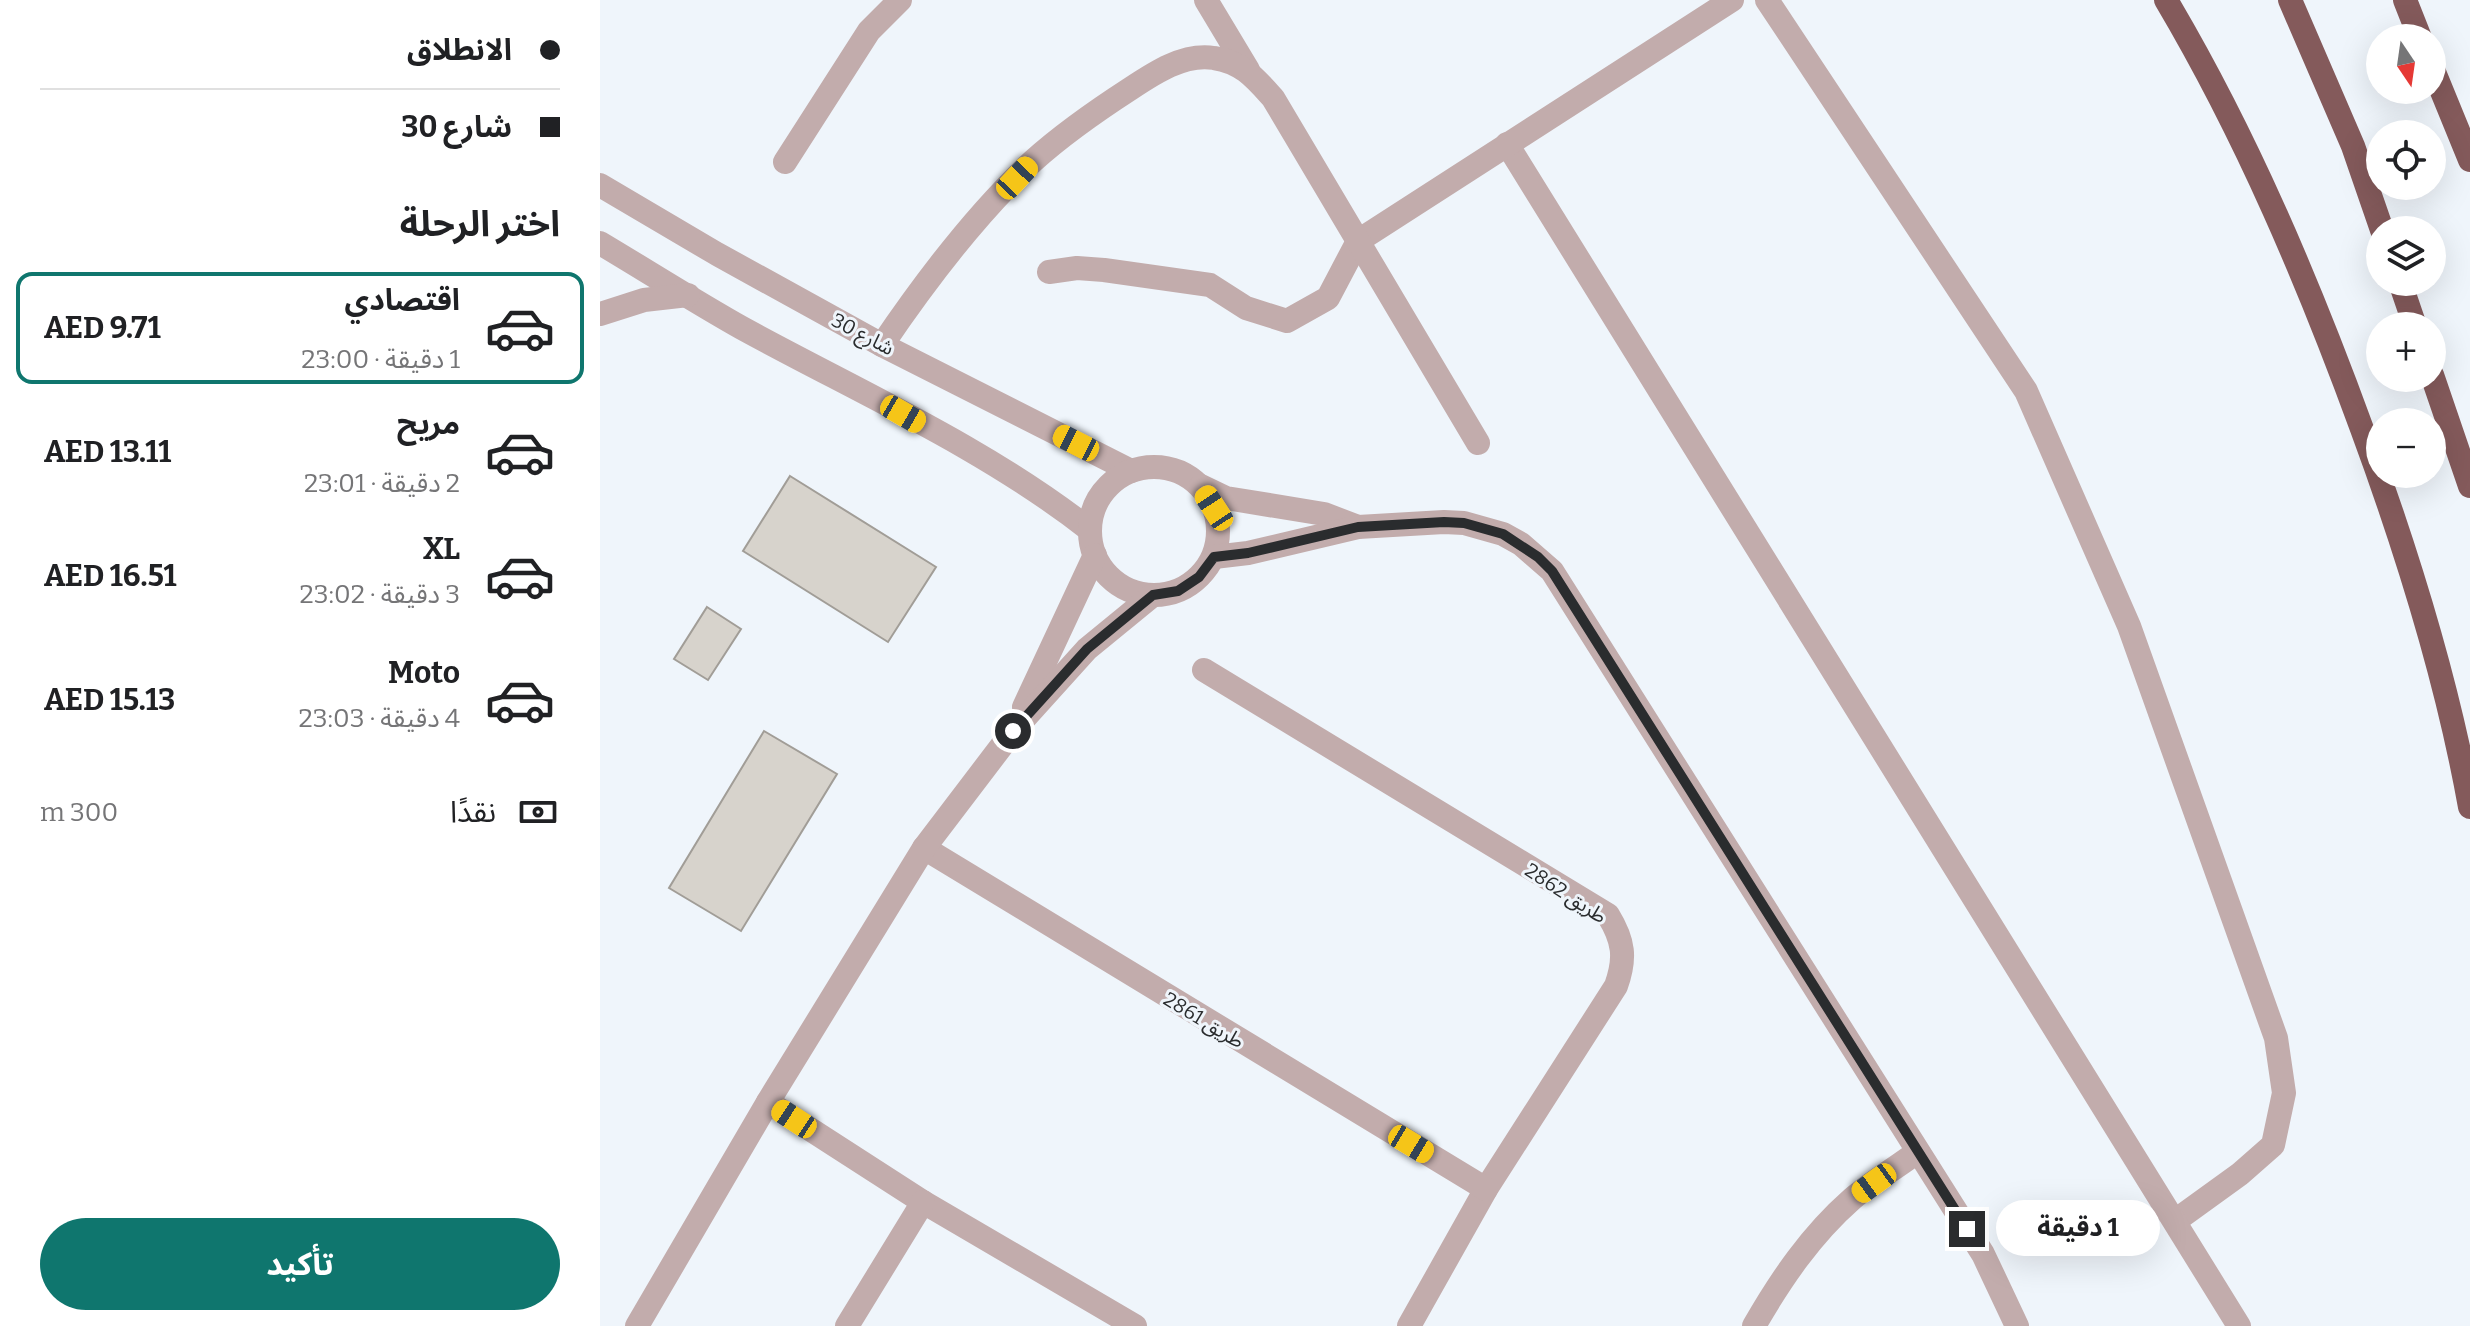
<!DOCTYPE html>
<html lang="ar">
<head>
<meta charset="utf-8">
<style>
	body { margin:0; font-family:Bitter,"Noto Sans Arabic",serif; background:#f2f2f2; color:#202124; direction:rtl; height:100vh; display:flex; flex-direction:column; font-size:30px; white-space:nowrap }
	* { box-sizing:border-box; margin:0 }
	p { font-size:26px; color:#757577 }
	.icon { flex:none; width:44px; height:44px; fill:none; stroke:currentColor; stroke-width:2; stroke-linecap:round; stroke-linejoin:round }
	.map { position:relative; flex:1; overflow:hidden; direction:ltr }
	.panel { display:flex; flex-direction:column; background:#fff; width:600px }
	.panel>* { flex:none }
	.guide { display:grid; align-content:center; height:176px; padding:0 40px; background:#fff }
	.needle { width:52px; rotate:167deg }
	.tools { position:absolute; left:1766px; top:24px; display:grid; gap:16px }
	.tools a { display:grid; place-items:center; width:80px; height:80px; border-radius:50%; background:#fff; box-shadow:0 8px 32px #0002; font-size:40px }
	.end { position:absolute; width:36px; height:36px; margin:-18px; border:10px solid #2a2c2e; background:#fff; box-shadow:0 0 0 4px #fff }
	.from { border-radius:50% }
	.bubble { position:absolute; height:56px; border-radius:28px; background:#fff; box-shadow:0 8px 32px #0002; font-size:26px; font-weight:700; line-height:56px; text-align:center; direction:rtl }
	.car { position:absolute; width:24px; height:48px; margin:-24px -12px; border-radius:10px; box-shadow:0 0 6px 2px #0007; background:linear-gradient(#f5c518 24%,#345 0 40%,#f5c518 0 76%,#345 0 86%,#f5c518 0) }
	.guide b { display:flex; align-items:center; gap:28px; height:76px; font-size:30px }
	.guide b+b { border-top:2px solid #e0e0e0 }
	.guide i { width:20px; height:20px; background:#202124 }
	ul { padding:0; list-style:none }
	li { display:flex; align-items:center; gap:24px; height:112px; margin:0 16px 12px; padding:0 24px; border:4px solid transparent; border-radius:16px }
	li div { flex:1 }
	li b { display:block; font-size:30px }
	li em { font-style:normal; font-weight:700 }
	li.selected { border-color:#0f766e }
	li>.icon { width:72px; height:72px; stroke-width:1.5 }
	h2 { padding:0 40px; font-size:36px; line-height:96px }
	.pay { display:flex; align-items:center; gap:20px; height:88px; padding:0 40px; font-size:30px }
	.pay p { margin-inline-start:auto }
	.primary-button { display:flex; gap:16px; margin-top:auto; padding:16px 40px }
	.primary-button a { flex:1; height:92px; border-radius:48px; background:#0f766e; color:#fff; font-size:32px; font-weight:700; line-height:92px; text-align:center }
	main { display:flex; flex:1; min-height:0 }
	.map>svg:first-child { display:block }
	.building { fill:#d7d3cc; stroke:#a19d97; stroke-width:2 }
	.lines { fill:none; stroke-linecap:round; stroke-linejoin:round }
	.street { stroke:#c2acac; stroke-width:24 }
	.highway { stroke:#845a5b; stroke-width:24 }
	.route { stroke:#2a2c2e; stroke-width:10 }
	.labels { text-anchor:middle; stroke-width:6; stroke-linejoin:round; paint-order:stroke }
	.street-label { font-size:20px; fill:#2a2c2e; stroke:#eff5fb }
</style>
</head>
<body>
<main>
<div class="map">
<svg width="1870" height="1326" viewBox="0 0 1870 1326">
	<rect width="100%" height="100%" fill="#eff5fb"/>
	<g class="building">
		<polygon points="190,476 336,567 288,642 143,551"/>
		<polygon points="107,607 141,629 108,680 74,659"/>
		<polygon points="164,731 237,774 141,931 69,888"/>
	</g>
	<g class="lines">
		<g class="street">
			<polyline points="606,0 648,70"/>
			<polyline points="1167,0 1426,391 1529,626 1676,1038 1684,1093 1673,1145 1640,1174 1575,1221"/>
			<polyline points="907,144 1639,1326"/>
			<polyline points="185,162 269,31 300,0"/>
			<polyline points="0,185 117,254 282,345 531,471"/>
			<path d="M 0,243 C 47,271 94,301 142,328 C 259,392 384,447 490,530"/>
			<polyline points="449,272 477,268 504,270 610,285 646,308 687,321 728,298 758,241 1132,0"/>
			<polyline points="0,314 44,300 88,295"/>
			<path d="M 282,345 C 324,283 378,212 433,161 C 463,134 496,111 530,89 C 554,73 584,53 614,58 C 642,62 655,78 673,98 L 878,443"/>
			<circle cx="554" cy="531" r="64"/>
			<polyline points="601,486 626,498 724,514 758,527"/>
			<polyline points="614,557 648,553 758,527 844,522 864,523 903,534 921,544 952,571 1383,1254 1417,1326"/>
			<path d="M 604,670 L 1008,915 C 1024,941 1026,958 1016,986 L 886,1189 L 809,1326"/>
			<polyline points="424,707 495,555"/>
			<polyline points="324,848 886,1189"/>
			<polyline points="168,1102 323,1202 535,1326"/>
			<polyline points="37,1326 168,1102 324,848 413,731 487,649 553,595"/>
			<polyline points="247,1326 323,1202"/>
			<path d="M 1154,1326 C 1181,1279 1211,1235 1252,1199 C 1272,1182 1296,1168 1317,1152"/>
		</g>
		<g class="highway">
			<path d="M 1566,0 C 1646,135 1708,281 1762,429 C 1807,551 1847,678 1870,807"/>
			<polyline points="1690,0 1753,146 1782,230"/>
			<polyline points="1805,0 1820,38"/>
			<polyline points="1832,67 1870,160"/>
			<polyline points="1800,282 1815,326"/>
			<polyline points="1832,375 1870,486"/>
		</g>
	</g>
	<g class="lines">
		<polyline class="route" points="413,731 487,649 553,595 578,591 599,577 614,557 648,553 758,527 844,522 864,523 903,534 938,557 952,571 1367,1229"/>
	</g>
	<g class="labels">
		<g class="street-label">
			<text transform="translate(263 334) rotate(28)" y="7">شارع 30</text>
			<text transform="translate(966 893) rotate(33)" y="7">طريق 2862</text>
			<text transform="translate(604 1020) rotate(31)" y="7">طريق 2861</text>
		</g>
	</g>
</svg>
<div class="tools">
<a><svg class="needle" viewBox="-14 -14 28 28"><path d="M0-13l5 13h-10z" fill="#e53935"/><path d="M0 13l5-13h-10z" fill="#757577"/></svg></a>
<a><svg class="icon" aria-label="locate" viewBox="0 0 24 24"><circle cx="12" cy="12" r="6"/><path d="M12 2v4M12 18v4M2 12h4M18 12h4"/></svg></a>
<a><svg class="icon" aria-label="layers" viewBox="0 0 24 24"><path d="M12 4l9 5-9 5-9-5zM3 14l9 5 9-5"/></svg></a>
<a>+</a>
<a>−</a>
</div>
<i class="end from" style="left:413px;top:731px"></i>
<i class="end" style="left:1367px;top:1229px"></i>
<div class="bubble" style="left:1396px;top:1200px;width:164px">1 دقيقة</div>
<i class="car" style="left:417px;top:178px;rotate:43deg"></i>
<i class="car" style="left:303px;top:414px;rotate:120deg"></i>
<i class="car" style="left:476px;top:443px;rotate:297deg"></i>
<i class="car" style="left:614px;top:508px;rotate:327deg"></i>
<i class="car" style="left:194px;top:1119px;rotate:303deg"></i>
<i class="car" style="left:811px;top:1144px;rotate:121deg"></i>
<i class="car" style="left:1274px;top:1183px;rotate:234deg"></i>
</div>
<section class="panel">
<div class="guide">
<b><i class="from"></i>الانطلاق</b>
<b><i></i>شارع 30</b>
</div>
<h2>اختر الرحلة</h2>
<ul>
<li class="selected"><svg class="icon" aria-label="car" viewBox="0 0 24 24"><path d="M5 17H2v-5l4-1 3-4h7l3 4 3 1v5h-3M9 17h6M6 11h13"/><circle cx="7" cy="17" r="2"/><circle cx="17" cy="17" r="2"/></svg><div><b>اقتصادي</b><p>1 دقيقة · 23:00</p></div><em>AED 9.71</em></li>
<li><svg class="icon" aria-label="car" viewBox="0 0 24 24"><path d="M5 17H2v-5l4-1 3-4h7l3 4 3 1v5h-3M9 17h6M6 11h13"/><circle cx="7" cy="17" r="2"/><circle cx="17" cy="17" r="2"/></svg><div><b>مريح</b><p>2 دقيقة · 23:01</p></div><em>AED 13.11</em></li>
<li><svg class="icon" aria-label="car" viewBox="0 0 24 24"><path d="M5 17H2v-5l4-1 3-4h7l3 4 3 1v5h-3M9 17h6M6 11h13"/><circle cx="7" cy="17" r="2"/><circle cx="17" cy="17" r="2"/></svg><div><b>XL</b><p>3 دقيقة · 23:02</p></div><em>AED 16.51</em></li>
<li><svg class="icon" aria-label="car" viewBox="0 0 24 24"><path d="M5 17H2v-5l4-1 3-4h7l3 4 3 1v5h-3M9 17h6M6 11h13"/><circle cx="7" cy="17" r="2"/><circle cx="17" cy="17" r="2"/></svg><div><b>Moto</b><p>4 دقيقة · 23:03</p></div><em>AED 15.13</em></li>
</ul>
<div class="pay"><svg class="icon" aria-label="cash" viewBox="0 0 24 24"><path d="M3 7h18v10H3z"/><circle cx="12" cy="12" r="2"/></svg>نقدًا<p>300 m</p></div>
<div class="primary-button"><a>تأكيد</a></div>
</section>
</main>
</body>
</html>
